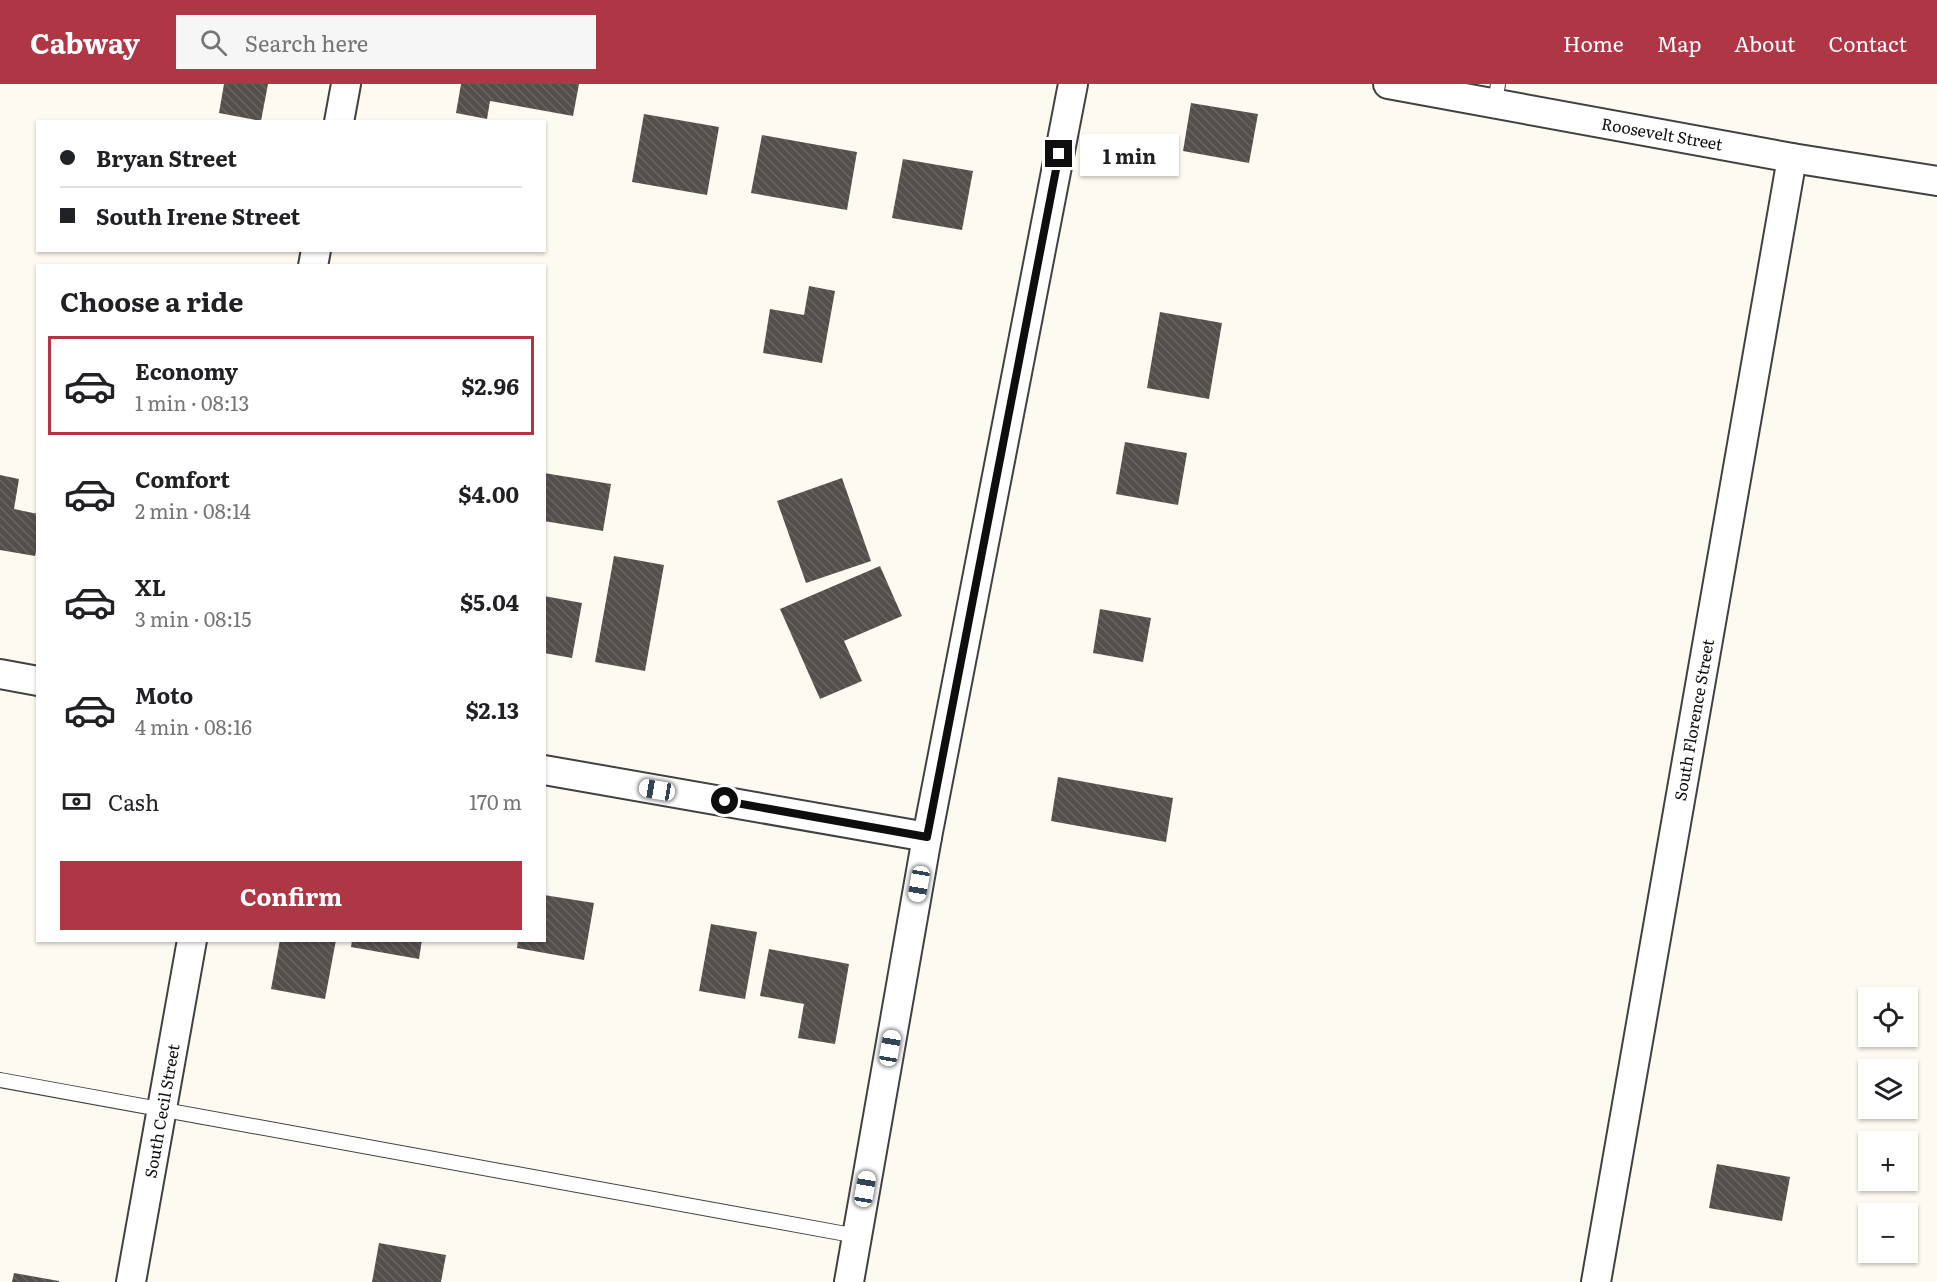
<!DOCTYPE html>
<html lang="en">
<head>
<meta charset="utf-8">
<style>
	body { margin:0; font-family:Literata,serif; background:#f6f6f6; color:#202124; height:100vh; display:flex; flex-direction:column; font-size:22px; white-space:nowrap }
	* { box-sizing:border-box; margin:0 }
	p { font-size:20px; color:#757577 }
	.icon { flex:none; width:33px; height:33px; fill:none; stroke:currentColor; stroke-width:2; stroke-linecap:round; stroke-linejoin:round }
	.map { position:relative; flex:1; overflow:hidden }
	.drawer { position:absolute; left:36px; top:180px; width:510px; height:678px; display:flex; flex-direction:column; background:#fff; border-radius:0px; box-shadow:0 2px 4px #0004 }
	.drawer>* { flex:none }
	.guide { position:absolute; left:36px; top:36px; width:510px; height:132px; border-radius:0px; box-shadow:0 2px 4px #0004; display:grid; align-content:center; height:132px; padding:0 24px; background:#fff }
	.buttons { position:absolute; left:1858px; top:903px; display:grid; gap:12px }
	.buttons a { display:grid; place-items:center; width:60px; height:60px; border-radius:0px; background:#fff; box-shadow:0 2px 4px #0004; font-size:30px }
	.end { position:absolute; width:27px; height:27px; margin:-14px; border:8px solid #0e0e0e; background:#fff; box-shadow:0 0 0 3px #fff }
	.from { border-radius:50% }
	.bubble { position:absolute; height:42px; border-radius:0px; background:#fff; box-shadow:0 2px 4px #0004; font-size:20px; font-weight:700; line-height:42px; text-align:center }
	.car { position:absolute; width:18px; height:36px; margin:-18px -9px; border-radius:8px; box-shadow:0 0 4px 2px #0007; background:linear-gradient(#fff 24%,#345 0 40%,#fff 0 76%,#345 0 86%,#fff 0) }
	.guide b { display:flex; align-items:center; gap:21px; height:57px; font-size:22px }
	.guide b+b { border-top:2px solid #e0e0e0 }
	.guide i { width:15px; height:15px; background:#202124 }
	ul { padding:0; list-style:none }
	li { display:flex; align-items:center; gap:18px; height:99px; margin:0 12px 9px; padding:0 12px; border:3px solid transparent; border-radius:0px }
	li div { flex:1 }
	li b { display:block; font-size:22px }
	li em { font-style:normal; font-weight:700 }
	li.current { border-color:#ae3645 }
	li>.icon { width:54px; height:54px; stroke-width:1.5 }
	h2 { padding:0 24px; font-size:27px; line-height:72px }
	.pay { display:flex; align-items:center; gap:15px; height:66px; padding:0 24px; font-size:22px }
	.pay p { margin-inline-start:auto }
	.cta { display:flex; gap:12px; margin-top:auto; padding:12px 24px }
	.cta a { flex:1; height:69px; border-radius:0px; background:#ae3645; color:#fff; font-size:24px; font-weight:700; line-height:69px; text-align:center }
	header { display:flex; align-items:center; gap:36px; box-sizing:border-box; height:84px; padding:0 30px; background:#ae3645; color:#fff }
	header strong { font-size:28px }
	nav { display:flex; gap:33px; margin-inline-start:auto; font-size:21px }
	.search { width:420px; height:54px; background:#f6f6f6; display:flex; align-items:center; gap:15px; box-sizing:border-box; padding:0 21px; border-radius:0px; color:#757577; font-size:22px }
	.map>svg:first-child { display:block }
	.building { fill:url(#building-back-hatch) }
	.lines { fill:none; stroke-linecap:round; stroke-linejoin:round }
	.lane-casing { stroke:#414141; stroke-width:16 }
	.street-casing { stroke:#414141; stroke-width:32 }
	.lane { stroke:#fff; stroke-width:14 }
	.street { stroke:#fff; stroke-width:28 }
	.route { stroke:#0e0e0e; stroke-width:8 }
	.labels { text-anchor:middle; stroke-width:6; stroke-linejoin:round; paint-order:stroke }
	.street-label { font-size:16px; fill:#0e0e0e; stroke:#fff }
</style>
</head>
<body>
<header>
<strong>Cabway</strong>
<div class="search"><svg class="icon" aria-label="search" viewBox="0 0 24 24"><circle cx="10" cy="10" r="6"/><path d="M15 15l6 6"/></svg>Search here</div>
<nav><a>Home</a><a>Map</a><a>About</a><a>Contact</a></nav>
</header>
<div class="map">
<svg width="1937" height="1198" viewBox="0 0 1937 1198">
	<defs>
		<pattern id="building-back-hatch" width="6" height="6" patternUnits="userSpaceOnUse" patternTransform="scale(1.5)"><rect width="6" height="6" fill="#554f4c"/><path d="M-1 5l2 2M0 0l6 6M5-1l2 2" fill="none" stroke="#696461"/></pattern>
	</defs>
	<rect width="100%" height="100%" fill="#fdfaf1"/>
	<g class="building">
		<polygon points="224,0 268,0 261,37 219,29"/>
		<polygon points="461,0 579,0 573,32 490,17 487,35 456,29"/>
		<polygon points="1191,19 1258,30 1249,79 1183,67"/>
		<polygon points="644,30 719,43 707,111 632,98"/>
		<polygon points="762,51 857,68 847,126 751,109"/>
		<polygon points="903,75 973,87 962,146 892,134"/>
		<polygon points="809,202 835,207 822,279 763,269 770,225 804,231"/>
		<polygon points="1160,228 1222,239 1209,315 1147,304"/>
		<polygon points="1125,358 1187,369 1178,421 1116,410"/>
		<polygon points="544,389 611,400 603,447 544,437"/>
		<polygon points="0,391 19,395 14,425 38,430 38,460 35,472 0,466"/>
		<polygon points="842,394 871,477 806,499 777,417"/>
		<polygon points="614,472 664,481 645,587 595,578"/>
		<polygon points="880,482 902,532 844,557 862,597 820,615 780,525"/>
		<polygon points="544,512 582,519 572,574 544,569"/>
		<polygon points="1100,525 1151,534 1143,578 1093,569"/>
		<polygon points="1058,693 1173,714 1166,758 1051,737"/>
		<polygon points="544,811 594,819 584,876 517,864 518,856 544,856"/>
		<polygon points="711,840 757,848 745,915 699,907"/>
		<polygon points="280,856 336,856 325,915 271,905"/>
		<polygon points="352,856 422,856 419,875 351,863"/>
		<polygon points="769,865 849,880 835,960 798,954 804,920 760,912"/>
		<polygon points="1717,1080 1790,1093 1782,1137 1709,1124"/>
		<polygon points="379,1159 446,1171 441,1198 372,1198"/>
		<polygon points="14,1189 59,1197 59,1198 12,1198"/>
	</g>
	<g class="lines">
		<g class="lane-casing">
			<g id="lane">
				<polyline points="1495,20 1498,0"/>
				<polyline points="0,996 857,1152"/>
			</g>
		</g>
		<g class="street-casing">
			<g id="street">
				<polyline points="1388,0 1792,74 1937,97"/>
				<polyline points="339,38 346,0"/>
				<polyline points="313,182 316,166"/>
				<polyline points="0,590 38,597"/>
				<polyline points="544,686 927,753"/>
				<polyline points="131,1198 192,856"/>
				<polyline points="849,1198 927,753 1073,0"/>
				<polyline points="1596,1198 1792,74"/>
			</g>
		</g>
		<use href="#lane" class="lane"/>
		<use href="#street" class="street"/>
	</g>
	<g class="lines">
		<polyline class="route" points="725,717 927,753 1059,70"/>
	</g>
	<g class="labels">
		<g class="street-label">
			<text transform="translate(1662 50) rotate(10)" y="6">Roosevelt Street</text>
			<text transform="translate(1694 636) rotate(-80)" y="6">South Florence Street</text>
			<text transform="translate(162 1027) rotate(-80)" y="6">South Cecil Street</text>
		</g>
	</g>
</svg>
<div class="buttons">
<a><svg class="icon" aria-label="locate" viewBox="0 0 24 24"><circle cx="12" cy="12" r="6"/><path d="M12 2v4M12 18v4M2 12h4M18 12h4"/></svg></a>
<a><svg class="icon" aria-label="layers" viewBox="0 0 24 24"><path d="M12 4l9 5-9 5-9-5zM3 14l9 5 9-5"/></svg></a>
<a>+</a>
<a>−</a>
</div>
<i class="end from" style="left:725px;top:717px"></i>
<i class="end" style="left:1059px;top:70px"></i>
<div class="bubble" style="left:1080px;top:50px;width:99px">1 min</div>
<i class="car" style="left:657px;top:706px;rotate:280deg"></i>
<i class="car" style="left:919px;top:800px;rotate:190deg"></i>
<i class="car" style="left:890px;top:964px;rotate:10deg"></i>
<i class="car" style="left:865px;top:1105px;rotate:10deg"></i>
<div class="guide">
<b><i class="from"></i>Bryan Street</b>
<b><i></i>South Irene Street</b>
</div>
<section class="drawer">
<h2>Choose a ride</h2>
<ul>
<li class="current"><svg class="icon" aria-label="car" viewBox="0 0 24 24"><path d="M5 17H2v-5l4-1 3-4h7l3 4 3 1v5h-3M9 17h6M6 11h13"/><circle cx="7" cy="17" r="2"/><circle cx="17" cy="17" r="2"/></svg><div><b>Economy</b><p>1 min · 08:13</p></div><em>$2.96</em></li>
<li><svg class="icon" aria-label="car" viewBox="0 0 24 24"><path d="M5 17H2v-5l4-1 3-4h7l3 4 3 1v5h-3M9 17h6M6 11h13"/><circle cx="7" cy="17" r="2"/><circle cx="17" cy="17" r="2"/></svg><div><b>Comfort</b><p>2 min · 08:14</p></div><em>$4.00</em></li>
<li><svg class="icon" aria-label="car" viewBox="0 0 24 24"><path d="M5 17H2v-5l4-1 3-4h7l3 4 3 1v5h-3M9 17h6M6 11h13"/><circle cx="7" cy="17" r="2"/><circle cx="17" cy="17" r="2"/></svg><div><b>XL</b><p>3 min · 08:15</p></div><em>$5.04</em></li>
<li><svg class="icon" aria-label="car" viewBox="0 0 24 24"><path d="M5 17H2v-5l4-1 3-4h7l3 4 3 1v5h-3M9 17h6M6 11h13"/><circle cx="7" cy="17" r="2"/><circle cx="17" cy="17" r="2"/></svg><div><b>Moto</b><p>4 min · 08:16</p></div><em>$2.13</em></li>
</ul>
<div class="pay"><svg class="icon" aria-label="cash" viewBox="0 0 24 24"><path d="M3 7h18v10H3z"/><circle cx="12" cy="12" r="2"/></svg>Cash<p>170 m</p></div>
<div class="cta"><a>Confirm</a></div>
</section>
</div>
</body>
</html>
